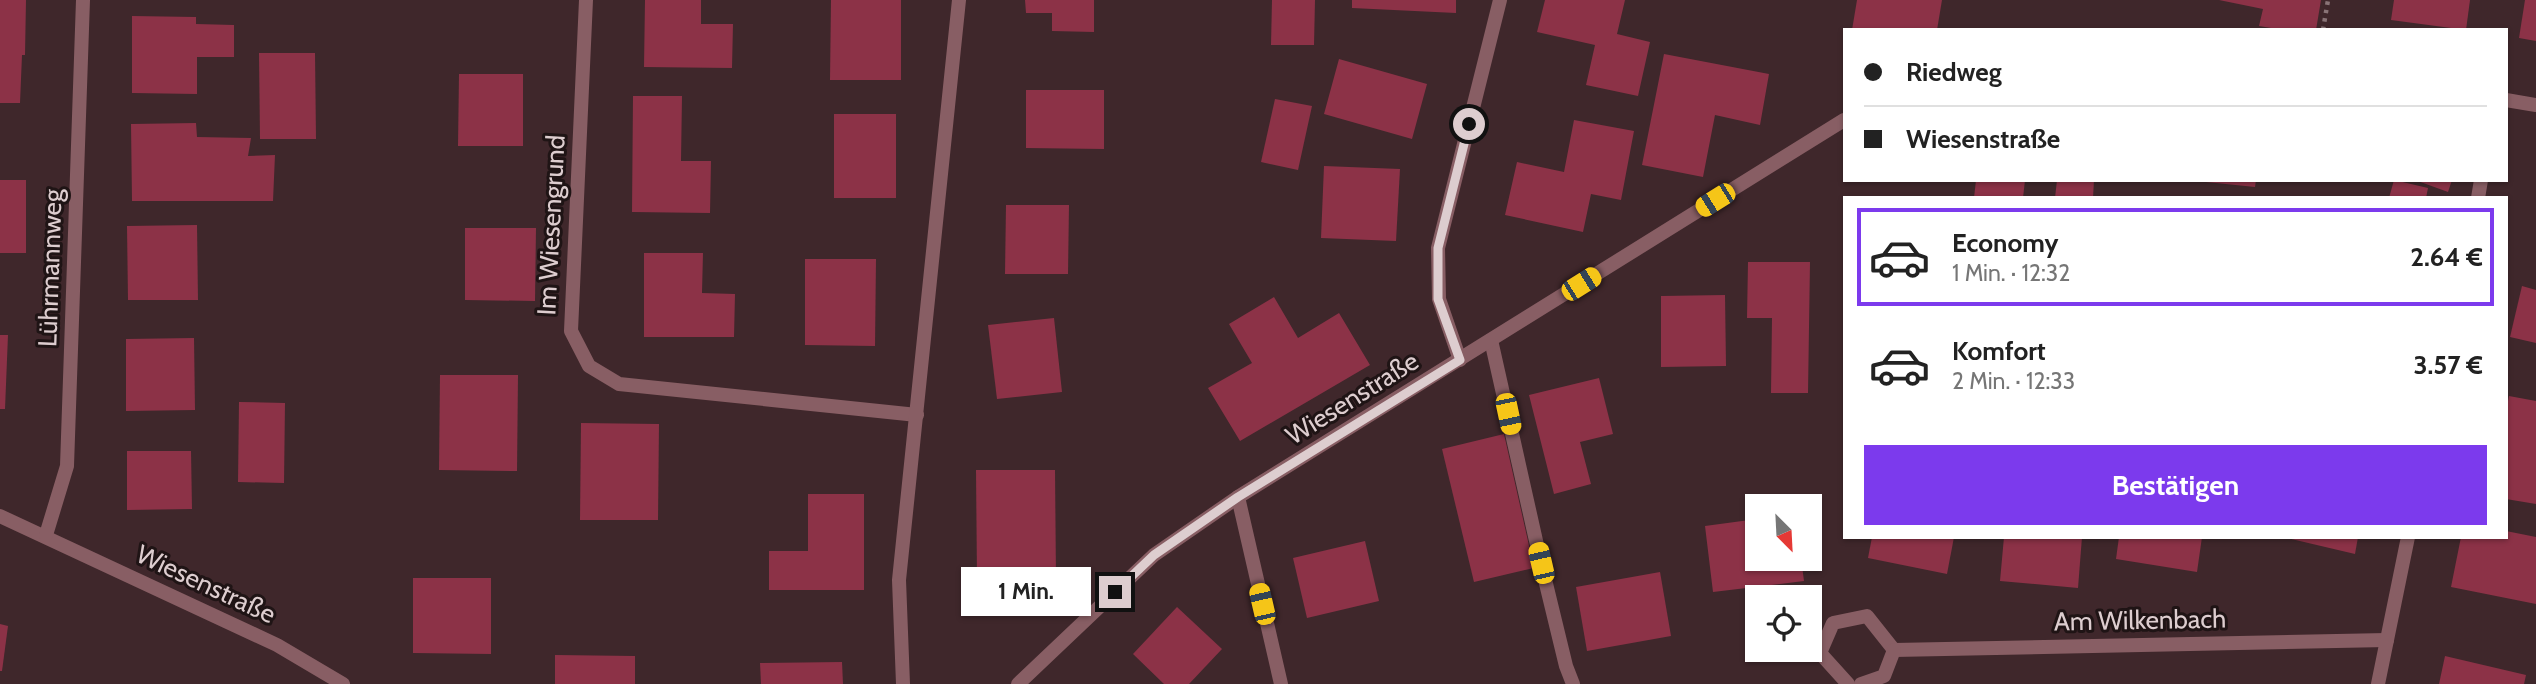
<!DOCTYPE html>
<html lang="de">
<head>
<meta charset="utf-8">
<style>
	body { margin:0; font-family:Cabin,sans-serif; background:#f2f2f2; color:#222; height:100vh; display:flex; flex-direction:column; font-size:26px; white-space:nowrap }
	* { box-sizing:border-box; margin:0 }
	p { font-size:23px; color:#767676 }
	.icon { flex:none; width:38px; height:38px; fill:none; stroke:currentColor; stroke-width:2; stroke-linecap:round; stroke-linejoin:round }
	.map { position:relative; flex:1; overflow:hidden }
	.sheet { position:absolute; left:1843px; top:196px; width:665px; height:343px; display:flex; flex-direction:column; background:#fff; border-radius:0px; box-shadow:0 2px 5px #0004 }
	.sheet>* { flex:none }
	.guide { position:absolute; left:1843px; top:28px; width:665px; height:154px; border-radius:0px; box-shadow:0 2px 5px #0004; display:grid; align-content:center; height:154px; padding:0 21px; background:#fff }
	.needle { width:46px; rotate:156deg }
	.fabs { position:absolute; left:1745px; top:494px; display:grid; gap:14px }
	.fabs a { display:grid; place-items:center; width:77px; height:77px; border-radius:0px; background:#fff; box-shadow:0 2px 5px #0004; font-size:35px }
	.end { position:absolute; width:32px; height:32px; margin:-16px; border:9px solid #ddcdcf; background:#111; box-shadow:0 0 0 4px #111 }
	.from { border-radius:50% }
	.bubble { position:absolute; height:49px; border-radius:0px; background:#fff; box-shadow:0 2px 5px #0004; font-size:23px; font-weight:700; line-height:49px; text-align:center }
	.car { position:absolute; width:21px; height:42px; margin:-21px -10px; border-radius:9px; box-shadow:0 0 5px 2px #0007; background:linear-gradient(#f5c518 24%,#345 0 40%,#f5c518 0 76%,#345 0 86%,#f5c518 0) }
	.guide b { display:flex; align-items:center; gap:24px; height:66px; font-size:26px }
	.guide b+b { border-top:2px solid #e0e0e0 }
	.guide i { width:18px; height:18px; background:#222 }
	ul { padding:12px 0 0; list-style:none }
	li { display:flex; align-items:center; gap:21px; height:98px; margin:0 14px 10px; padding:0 7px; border:4px solid transparent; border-radius:0px }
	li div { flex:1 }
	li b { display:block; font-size:26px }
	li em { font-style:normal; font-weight:700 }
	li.selected { border-color:#7c3aed }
	li>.icon { width:63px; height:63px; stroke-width:1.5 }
	.action { display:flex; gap:14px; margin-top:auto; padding:14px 21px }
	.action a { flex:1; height:80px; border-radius:0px; background:#7c3aed; color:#fff; font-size:28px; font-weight:700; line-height:80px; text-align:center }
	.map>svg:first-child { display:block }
	.building { fill:#8c3247 }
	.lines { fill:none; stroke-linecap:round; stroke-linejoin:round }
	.path { stroke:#897477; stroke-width:4.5; stroke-dasharray:3.5 5; stroke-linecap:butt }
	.lane { stroke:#885e64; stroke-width:14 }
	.street { stroke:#885e64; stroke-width:14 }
	.route { stroke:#ddcdcf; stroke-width:9 }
	.labels { text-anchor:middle; stroke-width:6; stroke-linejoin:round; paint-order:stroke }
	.street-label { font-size:26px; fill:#ddcdcf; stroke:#1f1415 }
</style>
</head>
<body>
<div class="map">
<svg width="2536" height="684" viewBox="0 0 2536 684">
	<rect width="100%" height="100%" fill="#3f272b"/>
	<g class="building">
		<polygon points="0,0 26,0 25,55 22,55 20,103 0,103"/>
		<polygon points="645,0 701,0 701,24 733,24 732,68 644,67"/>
		<polygon points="831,0 901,0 901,80 830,80"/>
		<polygon points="1025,0 1094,0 1094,32 1052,31 1052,13 1026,13"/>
		<polygon points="1272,0 1315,0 1314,45 1271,45"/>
		<polygon points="1352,0 1456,0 1456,13 1352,8"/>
		<polygon points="1545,0 1625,0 1617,34 1650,42 1638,96 1586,85 1595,45 1537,32"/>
		<polygon points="1857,0 1942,0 1937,30 1852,30"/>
		<polygon points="2219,0 2321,0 2316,30 2283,30 2259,26 2263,9"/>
		<polygon points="2394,0 2470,0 2466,30 2391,20"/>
		<polygon points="2525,0 2536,0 2536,41 2519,38"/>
		<polygon points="132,16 196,17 196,24 234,25 234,57 197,57 197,94 132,93"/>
		<polygon points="259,53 315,53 316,139 260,139"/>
		<polygon points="1664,54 1769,74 1760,125 1715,115 1703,177 1642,165"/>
		<polygon points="1339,59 1427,84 1412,139 1324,114"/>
		<polygon points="459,74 523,74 523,146 458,146"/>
		<polygon points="1026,90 1104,90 1104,149 1026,148"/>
		<polygon points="633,96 682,96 681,161 711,161 710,213 632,212"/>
		<polygon points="1275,99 1312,106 1298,170 1261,162"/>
		<rect x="834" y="114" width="62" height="84"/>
		<polygon points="1574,120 1634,131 1621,200 1591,194 1583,232 1505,215 1517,162 1564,172"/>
		<polygon points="196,123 197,137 251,138 248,156 275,155 273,201 132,201 131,124"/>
		<polygon points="1324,166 1400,169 1396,241 1321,238"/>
		<rect x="0" y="180" width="26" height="73"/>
		<polygon points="1976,180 2025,180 2023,198 1974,198"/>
		<polygon points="2057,180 2094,180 2093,198 2055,198"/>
		<polygon points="2206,180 2256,180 2255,187 2206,182"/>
		<polygon points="2394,180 2428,188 2426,198 2389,198"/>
		<polygon points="2415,180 2452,180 2448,192"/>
		<polygon points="1006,205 1069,205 1068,274 1005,274"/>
		<polygon points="197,225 198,300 128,300 127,226"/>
		<polygon points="465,228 536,228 535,301 465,300"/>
		<polygon points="644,253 703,253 702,293 735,294 734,337 644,337"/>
		<polygon points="805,259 876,259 875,346 805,345"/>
		<polygon points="1748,262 1810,262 1808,393 1771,393 1772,318 1747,318"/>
		<polygon points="2522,286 2536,290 2536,343 2510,337"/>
		<polygon points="1725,295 1726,366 1661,367 1661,296"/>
		<polygon points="1274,297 1298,338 1339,313 1370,365 1240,441 1208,388 1252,363 1229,324"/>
		<polygon points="1054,318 1062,392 997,399 988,325"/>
		<polygon points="0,335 8,335 5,409 0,409"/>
		<polygon points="194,338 195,410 126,411 126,339"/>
		<polygon points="440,375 518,375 517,471 439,470"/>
		<polygon points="1599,378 1613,434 1580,442 1591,484 1554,494 1529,395"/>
		<polygon points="2509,396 2536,401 2536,504 2506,499 2506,411"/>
		<polygon points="239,402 285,403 284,483 238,482"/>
		<polygon points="581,423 659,424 658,520 580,520"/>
		<polygon points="1504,434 1534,568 1474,582 1442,449"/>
		<polygon points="127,451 191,451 192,509 127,510"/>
		<polygon points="976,470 1055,470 1056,578 977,578"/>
		<polygon points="808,494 864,494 864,590 769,590 769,551 808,551"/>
		<polygon points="1757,519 1757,558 1801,558 1804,581 1713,592 1705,526"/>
		<polygon points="2506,531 2536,537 2536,604 2451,587 2461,537 2506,537"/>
		<polygon points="1872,537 1954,537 1947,574 1868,558"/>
		<polygon points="2004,537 2082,537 2078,588 2000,581"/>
		<polygon points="2119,537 2202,537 2197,572 2116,559"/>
		<polygon points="2283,537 2358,537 2355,554"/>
		<polygon points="1365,541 1379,601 1307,618 1293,558"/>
		<polygon points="1660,572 1671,636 1587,651 1576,587"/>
		<polygon points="413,578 491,578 491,654 413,653"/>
		<polygon points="1177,607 1222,649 1189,684 1164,684 1133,654"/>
		<polygon points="0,624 8,626 2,671 0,671"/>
		<polygon points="555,655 635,656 635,684 555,684"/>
		<polygon points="2445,656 2526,675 2524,684 2439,684"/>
		<polygon points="842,662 843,684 761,684 760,663"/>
	</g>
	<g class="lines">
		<polyline class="path" points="2323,30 2328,0"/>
		<g class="lane">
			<polyline points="1491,340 1541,563 1566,666 1573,684"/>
			<polyline points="1238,497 1281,684"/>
		</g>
		<g class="street">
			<polyline points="586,0 571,331 589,366 619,384 917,415"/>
			<polyline points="2506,100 2536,105"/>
			<polyline points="2478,198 2481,180"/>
			<polyline points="1460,360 1439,299 1438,248 1500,0"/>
			<polyline points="0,516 277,645 343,684"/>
			<polyline points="46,535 67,466 83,0"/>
			<polyline points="1894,650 2387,640"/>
			<polyline points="903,684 899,580 959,0"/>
			<polyline points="1018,684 1154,555 1238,497 1844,120"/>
			<polyline points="1848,684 1820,653 1833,623 1867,616 1894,650"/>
			<polyline points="1861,684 1884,676 1894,650"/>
			<polyline points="2378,684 2408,537"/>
		</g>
	</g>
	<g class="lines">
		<polyline class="route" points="1115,592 1154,555 1238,497 1460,360 1438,299 1438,248 1469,124"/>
	</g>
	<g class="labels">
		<g class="street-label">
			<text transform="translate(551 225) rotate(-87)" y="9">Im Wiesengrund</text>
			<text transform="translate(50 268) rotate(-88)" y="9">Lührmannweg</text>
			<text transform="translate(1352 398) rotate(-32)" y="9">Wiesenstraße</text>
			<text transform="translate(206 584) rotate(25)" y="9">Wiesenstraße</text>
			<text transform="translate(2140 620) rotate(-1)" y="9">Am Wilkenbach</text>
		</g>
	</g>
</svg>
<div class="fabs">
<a><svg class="needle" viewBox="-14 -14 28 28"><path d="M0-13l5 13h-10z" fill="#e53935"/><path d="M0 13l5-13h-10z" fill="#767676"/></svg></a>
<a><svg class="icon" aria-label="locate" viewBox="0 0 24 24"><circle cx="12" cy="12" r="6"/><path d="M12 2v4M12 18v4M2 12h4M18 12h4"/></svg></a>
</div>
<i class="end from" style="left:1469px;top:124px"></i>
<i class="end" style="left:1115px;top:592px"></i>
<div class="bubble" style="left:961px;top:567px;width:130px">1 Min.</div>
<i class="car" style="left:1715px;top:200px;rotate:238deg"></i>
<i class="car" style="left:1581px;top:284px;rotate:58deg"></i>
<i class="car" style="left:1508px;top:414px;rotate:168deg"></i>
<i class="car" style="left:1541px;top:563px;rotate:347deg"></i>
<i class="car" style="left:1262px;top:604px;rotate:347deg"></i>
<div class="guide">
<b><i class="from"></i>Riedweg</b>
<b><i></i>Wiesenstraße</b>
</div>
<section class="sheet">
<ul>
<li class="selected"><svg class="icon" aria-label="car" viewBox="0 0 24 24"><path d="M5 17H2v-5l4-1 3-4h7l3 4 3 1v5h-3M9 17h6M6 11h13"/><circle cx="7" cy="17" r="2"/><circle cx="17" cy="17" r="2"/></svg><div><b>Economy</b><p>1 Min. · 12:32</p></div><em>2.64 €</em></li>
<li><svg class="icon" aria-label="car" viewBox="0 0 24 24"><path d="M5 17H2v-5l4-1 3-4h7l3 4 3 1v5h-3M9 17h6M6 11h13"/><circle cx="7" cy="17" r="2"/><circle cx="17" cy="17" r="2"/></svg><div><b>Komfort</b><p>2 Min. · 12:33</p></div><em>3.57 €</em></li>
</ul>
<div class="action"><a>Bestätigen</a></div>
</section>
</div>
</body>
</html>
